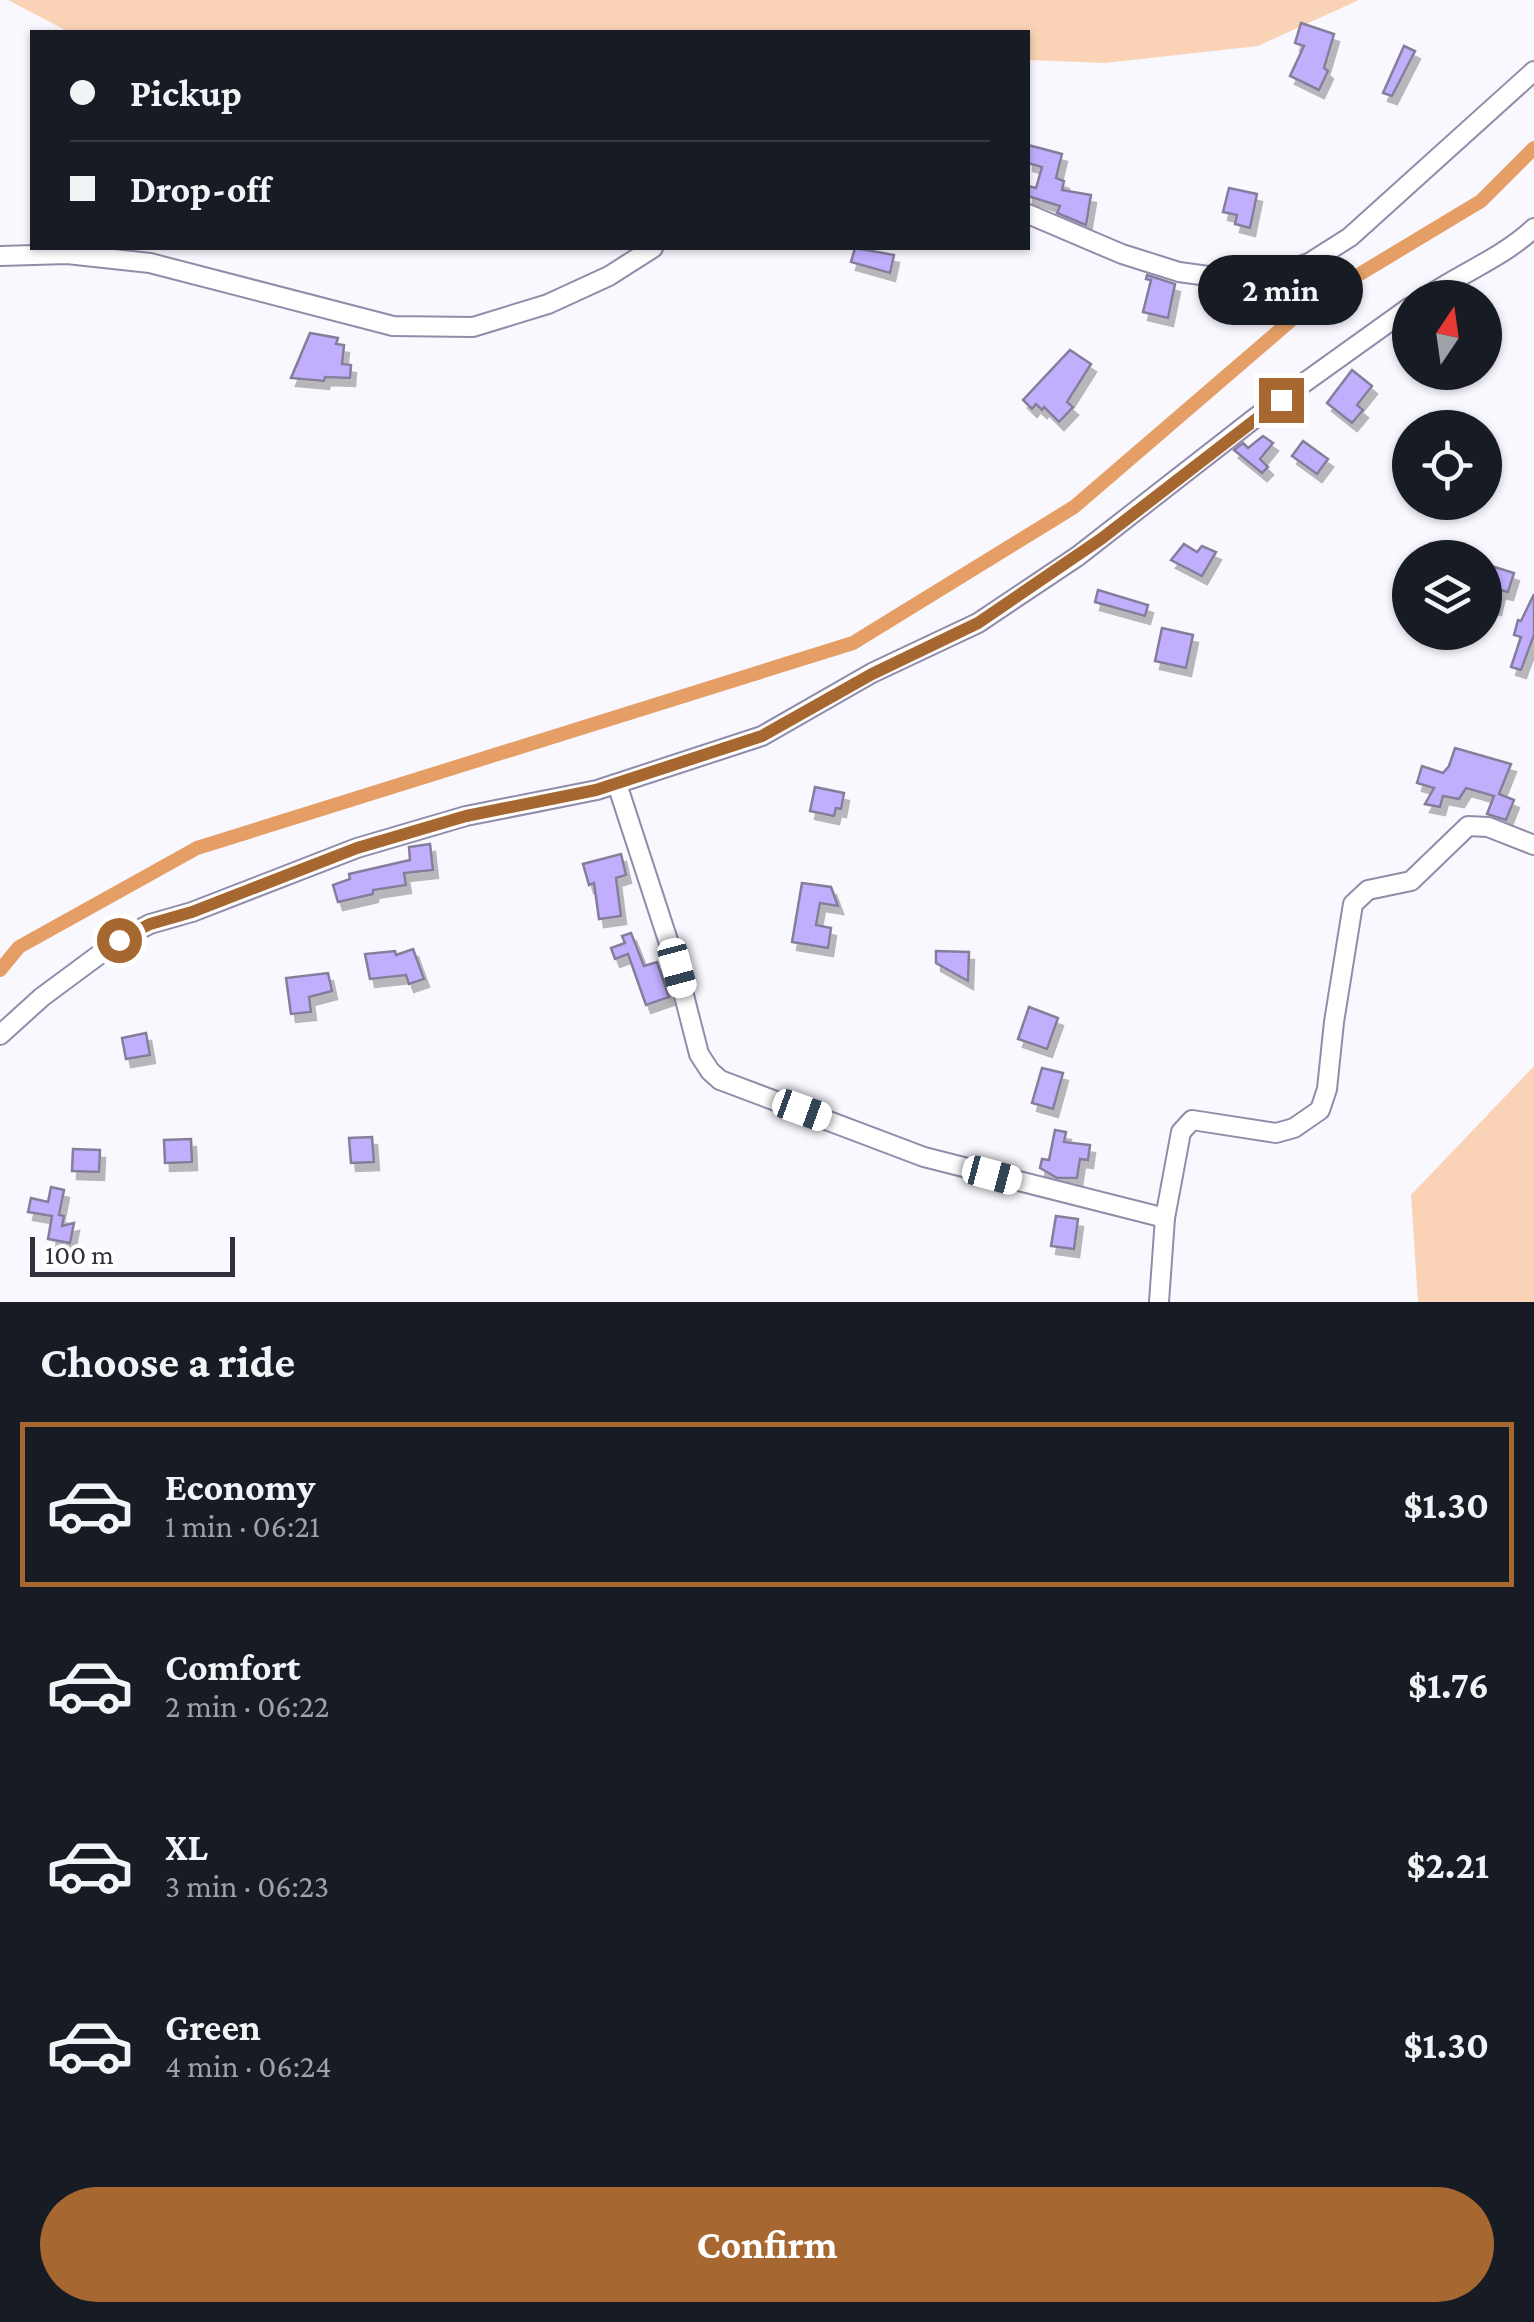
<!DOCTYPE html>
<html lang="en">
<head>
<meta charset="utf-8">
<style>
	body { margin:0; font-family:"Crimson Pro",serif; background:#242831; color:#f1f3f6; height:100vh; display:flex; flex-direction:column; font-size:38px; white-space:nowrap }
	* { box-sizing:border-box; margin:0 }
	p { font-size:32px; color:#9ea1a6 }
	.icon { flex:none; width:55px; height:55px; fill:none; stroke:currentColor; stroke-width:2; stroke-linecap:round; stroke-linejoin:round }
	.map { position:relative; height:1302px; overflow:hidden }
	.drawer { display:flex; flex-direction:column; background:#171b24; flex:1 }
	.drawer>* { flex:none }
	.guide { position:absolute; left:30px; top:30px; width:1000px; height:220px; border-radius:0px; box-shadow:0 2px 8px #0004; display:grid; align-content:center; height:220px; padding:0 40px; background:#171b24 }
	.needle { width:65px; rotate:13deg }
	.controls { position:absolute; left:1392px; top:280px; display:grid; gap:20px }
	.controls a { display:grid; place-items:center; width:110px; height:110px; border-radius:50%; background:#171b24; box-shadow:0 2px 8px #0004; font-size:50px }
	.scale { position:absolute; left:30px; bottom:25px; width:205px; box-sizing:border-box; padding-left:10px; border:5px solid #32303c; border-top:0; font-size:28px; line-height:35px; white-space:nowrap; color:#32303c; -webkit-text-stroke:8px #fff; paint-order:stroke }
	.end { position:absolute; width:45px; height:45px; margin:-22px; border:12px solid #a76730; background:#fff; box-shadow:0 0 0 5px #fff }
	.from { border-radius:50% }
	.bubble { position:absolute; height:70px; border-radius:35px; background:#171b24; box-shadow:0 2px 8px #0004; font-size:32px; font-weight:700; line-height:70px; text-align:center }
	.car { position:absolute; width:30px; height:60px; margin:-30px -15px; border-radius:12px; box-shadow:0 0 8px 2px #0007; background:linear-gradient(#fff 24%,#345 0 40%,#fff 0 76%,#345 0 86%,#fff 0) }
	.guide b { display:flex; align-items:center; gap:35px; height:95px; font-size:38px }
	.guide b+b { border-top:2px solid #363941 }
	.guide i { width:25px; height:25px; background:#f1f3f6 }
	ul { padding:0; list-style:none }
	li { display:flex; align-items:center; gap:30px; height:165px; margin:0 20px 15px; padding:0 20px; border:5px solid transparent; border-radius:0px }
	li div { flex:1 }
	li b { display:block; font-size:38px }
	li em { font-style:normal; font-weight:700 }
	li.active { border-color:#a76730 }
	li>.icon { width:90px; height:90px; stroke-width:1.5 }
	h2 { padding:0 40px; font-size:45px; line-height:120px }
	.action { display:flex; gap:20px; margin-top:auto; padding:20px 40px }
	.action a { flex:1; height:115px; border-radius:60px; background:#a76730; color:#fff; font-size:40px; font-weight:700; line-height:115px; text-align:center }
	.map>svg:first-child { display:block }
	.green { fill:#fad3b7 }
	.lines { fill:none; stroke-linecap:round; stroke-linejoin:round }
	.canal { stroke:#e59e66; stroke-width:14 }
	.building { fill:#c1affe; stroke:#847e9b; stroke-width:2.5; filter:url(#shadow) }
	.minor-casing { stroke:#918ca9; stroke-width:22 }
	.minor { stroke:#fff; stroke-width:18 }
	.route { stroke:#a76730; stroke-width:12 }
</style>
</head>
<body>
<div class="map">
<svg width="1534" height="1302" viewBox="0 0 1534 1302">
	<defs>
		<filter id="shadow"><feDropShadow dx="5" dy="8" stdDeviation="0" flood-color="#0004"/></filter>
	</defs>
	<rect width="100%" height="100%" fill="#f9f8fe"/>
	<g class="green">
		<polygon points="8,0 1359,0 1258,46 1105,63 1028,60 1028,32 69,32"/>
		<polygon points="1534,1066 1534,1302 1418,1302 1411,1195"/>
	</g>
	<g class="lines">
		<polyline class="canal" points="0,970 19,947 197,848 853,643 1074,507 1310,304 1481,201 1534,148"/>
	</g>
	<g class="building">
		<polygon points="1301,23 1334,34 1324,68 1328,71 1319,90 1290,76 1304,46 1295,43"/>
		<polygon points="1404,46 1415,51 1392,96 1383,93"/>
		<polygon points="1028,145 1062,154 1056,178 1064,181 1062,190 1091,195 1086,225 1057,213 1060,206 1028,196 1028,186 1036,188 1042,167 1028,163"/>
		<polygon points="1229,188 1257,194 1250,228 1235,224 1237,215 1223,212"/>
		<polygon points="855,248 894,255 890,273 851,262"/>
		<polygon points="1147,275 1175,284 1168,318 1143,312 1151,280 1146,279"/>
		<polygon points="310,333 338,338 336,344 344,345 342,364 351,365 350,378 325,377 324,381 291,378"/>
		<polygon points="1070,350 1091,364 1067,402 1073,407 1059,422 1044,407 1042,410 1036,404 1032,409 1023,400"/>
		<polygon points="1352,370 1372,386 1357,405 1363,410 1352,423 1327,403"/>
		<polygon points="1263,436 1273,443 1260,459 1268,467 1262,473 1234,450 1243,443 1248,448"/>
		<polygon points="1303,441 1328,459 1317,474 1292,456"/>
		<polygon points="1184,544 1197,552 1202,546 1216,552 1202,576 1171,560"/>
		<polygon points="1485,564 1514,573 1508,592 1500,590 1496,607 1485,604"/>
		<polygon points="1098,590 1148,605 1145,616 1095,602"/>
		<polygon points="1534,594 1534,635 1521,670 1511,667 1521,637 1514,635 1518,620 1521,621"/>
		<polygon points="1162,628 1193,635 1186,668 1155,661"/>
		<polygon points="1455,748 1511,764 1499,794 1514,800 1506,820 1487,814 1494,796 1466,788 1459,799 1443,796 1440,807 1425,804 1434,788 1417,783 1422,766 1443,773 1449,766"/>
		<polygon points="815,787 844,793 841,809 836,808 834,816 810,811"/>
		<polygon points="430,844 433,870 404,873 406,885 373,890 373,894 338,902 333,885 350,879 349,874 410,860 409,847"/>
		<polygon points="621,854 626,875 616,878 621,916 599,919 594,883 589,885 583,864"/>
		<polygon points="802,883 831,887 838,906 820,903 816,925 831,928 828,948 792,942"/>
		<polygon points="631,933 644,966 657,962 669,997 646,1005 628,954 615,959 611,948 625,943 622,936"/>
		<polygon points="413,949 424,979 409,984 406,975 370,979 365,954 395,951 396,955"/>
		<polygon points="936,951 969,952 968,981 936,963"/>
		<polygon points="328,973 332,991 309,997 311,1012 291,1014 286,978"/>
		<polygon points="1029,1007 1058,1018 1047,1049 1018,1039"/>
		<polygon points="146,1033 150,1055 126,1059 122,1038"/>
		<polygon points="1042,1068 1063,1073 1053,1109 1032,1103"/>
		<polygon points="1055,1130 1066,1132 1064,1142 1090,1145 1088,1160 1080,1159 1077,1178 1057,1178 1040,1168 1042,1159 1049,1160"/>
		<polygon points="372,1137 374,1162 351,1163 349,1138"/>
		<polygon points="191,1139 192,1162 165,1163 164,1140"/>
		<polygon points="73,1149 100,1150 99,1172 72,1171"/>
		<polygon points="51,1187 64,1190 59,1215 64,1216 62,1226 74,1223 70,1243 48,1239 52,1216 28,1212 31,1198 48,1202"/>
		<polygon points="1056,1216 1078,1219 1074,1249 1051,1246"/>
	</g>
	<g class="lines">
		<g class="minor-casing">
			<g id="minor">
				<polyline points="1028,214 1122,254 1179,272 1252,282 1309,263 1350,237 1534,71"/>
				<polyline points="0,256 67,254 150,263 393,326 473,327 548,304 609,276 653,248"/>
				<path d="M 1425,298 C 1461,273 1502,258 1534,228"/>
				<polyline points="617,784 677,968 699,1054 710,1071 720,1080 924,1157 1165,1218"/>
				<polyline points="0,1035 42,997 119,940 150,924 192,912 357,848 466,816 597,790 762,736 872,673 978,623 1078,556 1255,418 1410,307"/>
				<polyline points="1159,1302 1165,1218 1181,1132 1192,1120 1276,1133 1294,1128 1320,1110 1327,1089 1334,1022 1353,904 1368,890 1411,881 1468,826 1488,827 1534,845"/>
			</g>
		</g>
		<use href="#minor" class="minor"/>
	</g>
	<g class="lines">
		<polyline class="route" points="119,940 150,924 192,912 357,848 466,816 596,790 762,736 872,674 978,623 1101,539 1281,400"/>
	</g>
</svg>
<div class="controls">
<a><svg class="needle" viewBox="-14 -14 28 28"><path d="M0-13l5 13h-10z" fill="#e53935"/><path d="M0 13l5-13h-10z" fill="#9ea1a6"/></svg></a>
<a><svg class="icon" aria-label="locate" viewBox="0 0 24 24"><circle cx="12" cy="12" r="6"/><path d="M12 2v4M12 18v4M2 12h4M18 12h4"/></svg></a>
<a><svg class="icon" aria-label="layers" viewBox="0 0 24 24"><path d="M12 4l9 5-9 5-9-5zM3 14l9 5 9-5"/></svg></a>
</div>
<div class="scale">100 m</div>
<i class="end from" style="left:119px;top:940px"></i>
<i class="end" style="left:1281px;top:400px"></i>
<div class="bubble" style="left:1198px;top:255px;width:165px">2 min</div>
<i class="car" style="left:677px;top:968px;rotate:165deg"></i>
<i class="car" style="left:802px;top:1110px;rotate:110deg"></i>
<i class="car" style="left:992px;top:1175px;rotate:105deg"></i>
<div class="guide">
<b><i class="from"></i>Pickup</b>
<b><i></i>Drop-off</b>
</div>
</div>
<section class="drawer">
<h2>Choose a ride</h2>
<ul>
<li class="active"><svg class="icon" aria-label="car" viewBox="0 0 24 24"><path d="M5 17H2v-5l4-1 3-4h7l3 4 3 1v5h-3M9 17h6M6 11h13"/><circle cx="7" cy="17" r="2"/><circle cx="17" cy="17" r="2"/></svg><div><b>Economy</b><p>1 min · 06:21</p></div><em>$1.30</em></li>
<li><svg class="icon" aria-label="car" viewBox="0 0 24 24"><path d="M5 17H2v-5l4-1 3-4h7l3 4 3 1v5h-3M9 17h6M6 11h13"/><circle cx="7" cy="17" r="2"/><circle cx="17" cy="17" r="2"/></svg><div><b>Comfort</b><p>2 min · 06:22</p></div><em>$1.76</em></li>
<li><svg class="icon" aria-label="car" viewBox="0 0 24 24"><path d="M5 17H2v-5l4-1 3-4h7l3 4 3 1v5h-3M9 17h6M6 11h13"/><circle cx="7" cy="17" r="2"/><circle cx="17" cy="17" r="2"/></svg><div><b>XL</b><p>3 min · 06:23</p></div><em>$2.21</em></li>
<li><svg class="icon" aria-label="car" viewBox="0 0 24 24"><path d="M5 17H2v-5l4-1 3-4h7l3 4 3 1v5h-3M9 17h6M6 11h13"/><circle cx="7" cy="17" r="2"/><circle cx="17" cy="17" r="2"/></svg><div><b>Green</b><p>4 min · 06:24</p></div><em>$1.30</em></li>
</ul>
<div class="action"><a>Confirm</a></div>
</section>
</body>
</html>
